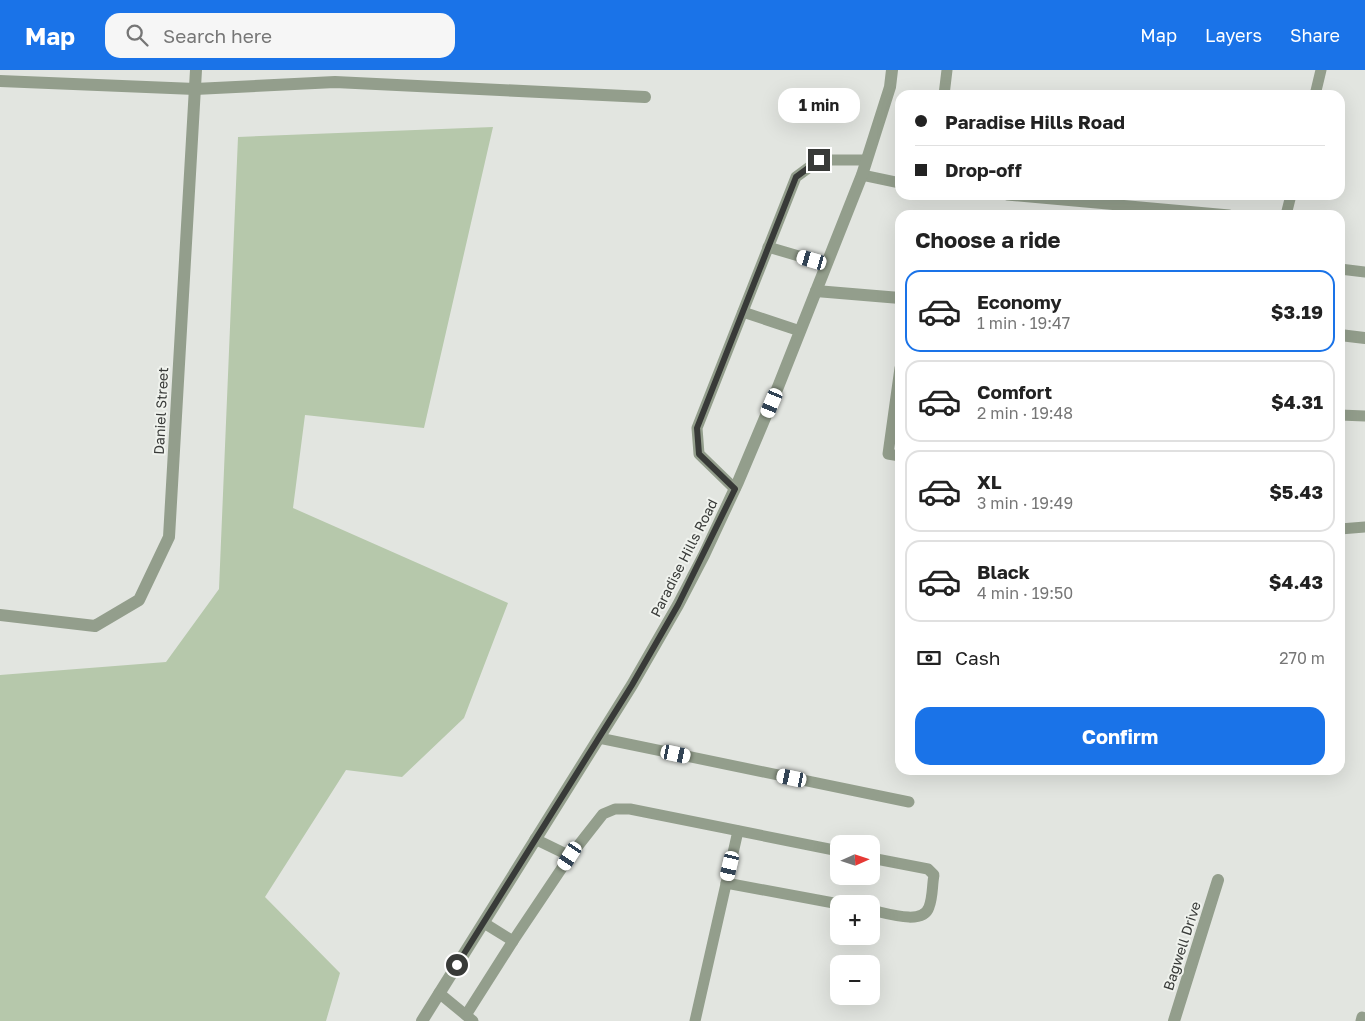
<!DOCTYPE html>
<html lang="en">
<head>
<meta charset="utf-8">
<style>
	body { margin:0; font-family:"Golos Text",sans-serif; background:#f6f6f6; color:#222; height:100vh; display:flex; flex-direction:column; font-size:19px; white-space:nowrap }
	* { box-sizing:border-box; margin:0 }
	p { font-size:16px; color:#767676 }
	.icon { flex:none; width:28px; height:28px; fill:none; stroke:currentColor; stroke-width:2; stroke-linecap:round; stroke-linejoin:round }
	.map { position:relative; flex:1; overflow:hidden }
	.drawer { position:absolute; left:895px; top:140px; width:450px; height:565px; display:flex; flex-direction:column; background:#fff; border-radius:15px; box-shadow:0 5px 20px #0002 }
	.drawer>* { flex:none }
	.top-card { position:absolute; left:895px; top:20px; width:450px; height:110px; border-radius:15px; box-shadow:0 5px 20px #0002; display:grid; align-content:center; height:110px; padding:0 20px; background:#fff }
	.needle { width:32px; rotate:87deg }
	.controls { position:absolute; left:830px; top:765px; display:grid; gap:10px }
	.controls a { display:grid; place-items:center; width:50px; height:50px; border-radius:10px; background:#fff; box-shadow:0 5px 20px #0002; font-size:25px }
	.end { position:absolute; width:22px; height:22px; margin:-11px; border:6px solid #383a38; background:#fff; box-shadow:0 0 0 2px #fff }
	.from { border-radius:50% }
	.bubble { position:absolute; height:35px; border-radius:15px; background:#fff; box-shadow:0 5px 20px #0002; font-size:16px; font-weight:700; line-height:35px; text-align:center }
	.car { position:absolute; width:15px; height:30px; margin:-15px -8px; border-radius:6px; box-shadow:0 0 4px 1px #0007; background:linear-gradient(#fff 24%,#345 0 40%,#fff 0 76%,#345 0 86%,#fff 0) }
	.top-card b { display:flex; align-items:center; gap:18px; height:48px; font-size:19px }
	.top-card b+b { border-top:1px solid #e0e0e0 }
	.top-card i { width:12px; height:12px; background:#222 }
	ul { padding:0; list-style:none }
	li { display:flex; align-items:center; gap:15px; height:82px; margin:0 10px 8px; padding:0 10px; border:2px solid #e0e0e0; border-radius:15px }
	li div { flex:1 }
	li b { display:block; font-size:19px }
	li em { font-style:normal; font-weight:700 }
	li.active { border-color:#1a73e8 }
	li>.icon { width:45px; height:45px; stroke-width:1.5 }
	h2 { padding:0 20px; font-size:22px; line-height:60px }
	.pay { display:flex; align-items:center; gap:12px; height:55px; padding:0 20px; font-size:19px }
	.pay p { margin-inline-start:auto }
	.action { display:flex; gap:10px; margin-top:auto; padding:10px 20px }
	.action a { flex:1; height:58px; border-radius:15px; background:#1a73e8; color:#fff; font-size:20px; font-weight:700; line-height:58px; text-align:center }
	header { display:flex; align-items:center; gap:30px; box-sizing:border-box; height:70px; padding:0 25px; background:#1a73e8; color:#fff }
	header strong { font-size:24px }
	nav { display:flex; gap:28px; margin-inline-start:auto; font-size:18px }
	.search { width:350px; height:45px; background:#f6f6f6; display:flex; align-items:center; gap:12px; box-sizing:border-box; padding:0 18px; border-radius:15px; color:#767676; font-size:19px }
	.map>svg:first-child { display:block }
	.green { fill:#b6c8ab }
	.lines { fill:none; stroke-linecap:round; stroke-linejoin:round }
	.service { stroke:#939e8c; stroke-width:11 }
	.minor { stroke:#939e8c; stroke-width:12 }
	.tertiary { stroke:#939e8c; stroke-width:12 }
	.route { stroke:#383a38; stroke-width:6 }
	.labels { text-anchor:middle; stroke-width:4; stroke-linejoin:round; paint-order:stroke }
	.street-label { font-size:14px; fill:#383a38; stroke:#eff2ed }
</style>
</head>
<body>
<header>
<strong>Map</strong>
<div class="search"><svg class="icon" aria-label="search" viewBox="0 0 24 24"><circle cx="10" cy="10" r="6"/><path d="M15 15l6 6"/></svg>Search here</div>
<nav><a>Map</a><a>Layers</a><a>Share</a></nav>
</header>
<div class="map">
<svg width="1365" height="951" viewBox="0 0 1365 951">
	<rect width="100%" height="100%" fill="#e2e5e0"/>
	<polygon class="green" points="493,57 424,358 305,345 293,438 508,533 464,648 402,707 346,700 265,827 340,903 326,951 0,951 0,605 166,592 219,519 238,67"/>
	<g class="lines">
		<g class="service">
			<polyline points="944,25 947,0"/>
			<polyline points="1315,25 1321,0"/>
			<polyline points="862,105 900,113"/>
			<polyline points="1007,125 1229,145"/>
			<polyline points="1286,145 1291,125"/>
			<polyline points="768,177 826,194"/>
			<polyline points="1340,199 1365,202"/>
			<polyline points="743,242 800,261"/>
			<polyline points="900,298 888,384 900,386"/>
			<polyline points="1340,345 1365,346"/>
			<polyline points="735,419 699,384 697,358 796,107 819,90 866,90"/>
			<polyline points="1340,459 1365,457"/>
			<polyline points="599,668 909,732"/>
			<polyline points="535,769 570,786 603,744 615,739 630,739 839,781"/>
			<path d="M 871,788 L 928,799 L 934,805 C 932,815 933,827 929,837 C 923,856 886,843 871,840"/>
			<polyline points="726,813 839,834"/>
			<polyline points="484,853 513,871"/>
			<polyline points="439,923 473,951"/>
			<polyline points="466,945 513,871 570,786"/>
			<polyline points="695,951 738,761"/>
			<polyline points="1361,951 1362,947"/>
		</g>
		<g class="minor">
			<polyline points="0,11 195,19 335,12 645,27"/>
			<polyline points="816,221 900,228"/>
			<polyline points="1340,265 1365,268"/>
			<polyline points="0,545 95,556 139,530 169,467 196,0"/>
			<polyline points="1174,951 1218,810"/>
		</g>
		<polyline class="tertiary" points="422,951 632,615 678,535 704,485 738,412 778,317 862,105 890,17 892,0"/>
	</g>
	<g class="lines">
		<polyline class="route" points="457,895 632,615 678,535 735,419 699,384 697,358 796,107 819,90"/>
	</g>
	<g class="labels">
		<g class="street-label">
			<text transform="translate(161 341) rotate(-87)" y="5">Daniel Street</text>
			<text transform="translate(684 488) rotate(-63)" y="5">Paradise Hills Road</text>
			<text transform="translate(1182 876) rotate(-72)" y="5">Bagwell Drive</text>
		</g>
	</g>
</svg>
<div class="controls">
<a><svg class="needle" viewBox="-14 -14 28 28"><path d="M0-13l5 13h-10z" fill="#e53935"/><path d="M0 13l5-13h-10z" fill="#767676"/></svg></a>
<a>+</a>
<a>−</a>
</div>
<i class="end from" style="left:457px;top:895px"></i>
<i class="end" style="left:819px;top:90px"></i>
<div class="bubble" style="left:778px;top:18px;width:82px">1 min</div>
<i class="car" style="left:812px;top:190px;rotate:286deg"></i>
<i class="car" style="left:772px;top:333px;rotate:203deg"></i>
<i class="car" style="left:676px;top:684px;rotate:102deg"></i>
<i class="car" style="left:792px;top:708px;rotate:282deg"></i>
<i class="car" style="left:570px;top:786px;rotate:213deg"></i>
<i class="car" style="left:730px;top:796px;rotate:193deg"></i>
<div class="top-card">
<b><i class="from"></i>Paradise Hills Road</b>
<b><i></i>Drop-off</b>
</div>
<section class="drawer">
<h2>Choose a ride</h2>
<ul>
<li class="active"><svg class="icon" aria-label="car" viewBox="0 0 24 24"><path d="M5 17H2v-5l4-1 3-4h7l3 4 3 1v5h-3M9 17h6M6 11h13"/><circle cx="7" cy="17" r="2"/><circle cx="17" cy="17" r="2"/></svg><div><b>Economy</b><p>1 min · 19:47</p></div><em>$3.19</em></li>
<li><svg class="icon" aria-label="car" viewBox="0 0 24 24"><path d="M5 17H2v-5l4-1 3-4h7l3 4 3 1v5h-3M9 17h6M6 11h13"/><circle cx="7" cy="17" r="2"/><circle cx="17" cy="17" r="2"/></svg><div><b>Comfort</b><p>2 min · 19:48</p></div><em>$4.31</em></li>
<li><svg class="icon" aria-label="car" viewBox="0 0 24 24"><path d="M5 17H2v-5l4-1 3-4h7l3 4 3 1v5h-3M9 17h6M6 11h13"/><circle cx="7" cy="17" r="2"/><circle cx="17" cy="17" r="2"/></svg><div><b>XL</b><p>3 min · 19:49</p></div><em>$5.43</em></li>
<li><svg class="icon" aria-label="car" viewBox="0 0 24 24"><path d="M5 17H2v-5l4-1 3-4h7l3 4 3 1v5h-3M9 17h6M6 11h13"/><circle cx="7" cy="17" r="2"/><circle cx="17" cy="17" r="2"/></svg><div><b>Black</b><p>4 min · 19:50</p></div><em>$4.43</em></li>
</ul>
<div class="pay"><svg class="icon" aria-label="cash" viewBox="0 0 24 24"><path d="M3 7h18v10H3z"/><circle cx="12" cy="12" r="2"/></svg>Cash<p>270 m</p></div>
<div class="action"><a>Confirm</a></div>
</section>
</div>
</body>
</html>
